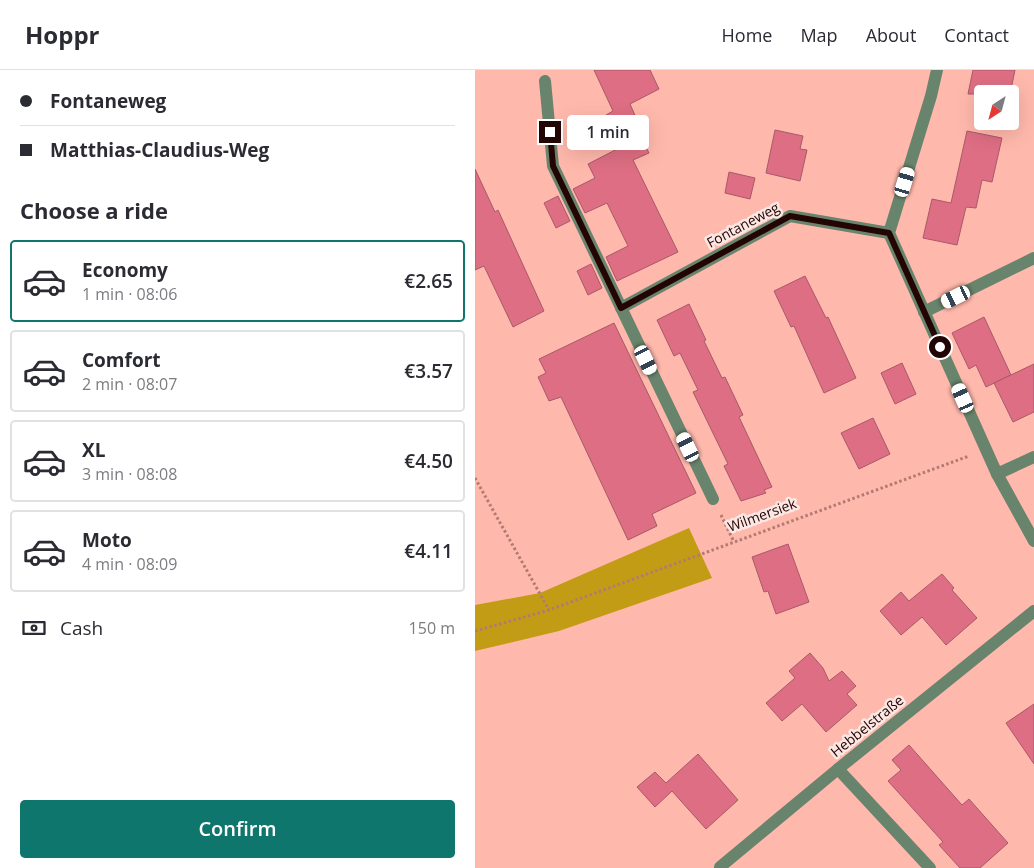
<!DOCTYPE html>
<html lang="en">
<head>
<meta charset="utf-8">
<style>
	body { margin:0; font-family:"Open Sans",sans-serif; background:#f7f7f7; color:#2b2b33; height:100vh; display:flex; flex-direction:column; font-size:19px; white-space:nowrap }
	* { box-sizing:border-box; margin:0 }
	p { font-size:16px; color:#7c7c81 }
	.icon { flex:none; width:28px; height:28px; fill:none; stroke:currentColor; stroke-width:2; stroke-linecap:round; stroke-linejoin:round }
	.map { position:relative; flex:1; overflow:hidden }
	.details { display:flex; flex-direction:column; background:#fff; width:475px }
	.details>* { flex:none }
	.top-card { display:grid; align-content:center; height:110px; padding:0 20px; background:#fff }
	.needle { width:32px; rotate:216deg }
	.tools { position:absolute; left:499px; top:15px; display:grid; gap:10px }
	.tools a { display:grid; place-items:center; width:45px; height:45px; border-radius:5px; background:#fff; box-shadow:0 5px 20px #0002; font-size:25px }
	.end { position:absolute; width:22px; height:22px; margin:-11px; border:6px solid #230503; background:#fff; box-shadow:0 0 0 2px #fff }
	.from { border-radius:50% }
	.bubble { position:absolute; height:35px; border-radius:5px; background:#fff; box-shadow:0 5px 20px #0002; font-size:16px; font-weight:600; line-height:35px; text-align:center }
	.car { position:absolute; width:15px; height:30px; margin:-15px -8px; border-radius:6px; box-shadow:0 0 4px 1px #0007; background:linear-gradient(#fff 24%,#345 0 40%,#fff 0 76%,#345 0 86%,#fff 0) }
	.top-card b { display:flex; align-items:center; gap:18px; height:48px; font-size:19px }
	.top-card b+b { border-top:1px solid #e1e1e2 }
	.top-card i { width:12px; height:12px; background:#2b2b33 }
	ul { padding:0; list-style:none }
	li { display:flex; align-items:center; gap:15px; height:82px; margin:0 10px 8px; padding:0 10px; border:2px solid #e1e1e2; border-radius:5px }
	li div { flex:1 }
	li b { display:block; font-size:19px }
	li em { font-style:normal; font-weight:600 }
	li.on { border-color:#0f766e }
	li>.icon { width:45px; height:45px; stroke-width:1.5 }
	h2 { padding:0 20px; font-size:22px; line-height:60px }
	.pay { display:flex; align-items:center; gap:12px; height:55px; padding:0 20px; font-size:19px }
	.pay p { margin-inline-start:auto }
	.button { display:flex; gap:10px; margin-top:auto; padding:10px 20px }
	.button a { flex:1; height:58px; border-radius:5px; background:#0f766e; color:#fff; font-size:20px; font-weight:600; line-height:58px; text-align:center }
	header { display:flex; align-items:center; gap:30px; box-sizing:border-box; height:70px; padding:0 25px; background:#fff; border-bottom:1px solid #e1e1e2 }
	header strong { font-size:24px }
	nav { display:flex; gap:28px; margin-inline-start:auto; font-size:18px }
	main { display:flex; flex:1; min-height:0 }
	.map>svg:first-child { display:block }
	.green { fill:#c39c16 }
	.building { fill:#de6e83; stroke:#a95968 }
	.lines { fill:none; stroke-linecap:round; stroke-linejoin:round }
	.path { stroke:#b37a72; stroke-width:3; stroke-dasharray:2.5 2.5; stroke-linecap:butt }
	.service { stroke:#68846c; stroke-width:12 }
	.minor { stroke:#68846c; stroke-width:12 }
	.route { stroke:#230503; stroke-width:6 }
	.labels { text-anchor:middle; stroke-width:5; stroke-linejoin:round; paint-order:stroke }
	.street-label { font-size:14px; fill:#230503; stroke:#fbe8e5 }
</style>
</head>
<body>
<header>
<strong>Hoppr</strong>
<nav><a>Home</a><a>Map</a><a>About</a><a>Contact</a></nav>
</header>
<main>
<section class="details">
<div class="top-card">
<b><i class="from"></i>Fontaneweg</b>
<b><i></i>Matthias-Claudius-Weg</b>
</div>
<h2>Choose a ride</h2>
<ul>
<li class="on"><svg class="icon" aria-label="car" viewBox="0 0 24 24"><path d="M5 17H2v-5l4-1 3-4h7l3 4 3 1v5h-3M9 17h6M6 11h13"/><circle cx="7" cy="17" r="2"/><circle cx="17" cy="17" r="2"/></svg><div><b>Economy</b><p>1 min · 08:06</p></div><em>€2.65</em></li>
<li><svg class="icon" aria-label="car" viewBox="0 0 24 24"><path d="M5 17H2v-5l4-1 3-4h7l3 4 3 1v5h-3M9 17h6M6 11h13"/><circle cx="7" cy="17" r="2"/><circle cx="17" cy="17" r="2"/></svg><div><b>Comfort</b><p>2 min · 08:07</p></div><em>€3.57</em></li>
<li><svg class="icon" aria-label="car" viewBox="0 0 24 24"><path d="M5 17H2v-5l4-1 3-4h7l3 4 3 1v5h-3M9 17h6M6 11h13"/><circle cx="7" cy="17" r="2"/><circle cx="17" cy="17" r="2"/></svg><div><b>XL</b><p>3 min · 08:08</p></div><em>€4.50</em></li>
<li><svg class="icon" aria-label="car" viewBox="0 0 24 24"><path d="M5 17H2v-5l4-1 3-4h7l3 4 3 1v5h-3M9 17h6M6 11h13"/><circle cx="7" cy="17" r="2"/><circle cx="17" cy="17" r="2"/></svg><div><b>Moto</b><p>4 min · 08:09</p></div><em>€4.11</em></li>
</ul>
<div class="pay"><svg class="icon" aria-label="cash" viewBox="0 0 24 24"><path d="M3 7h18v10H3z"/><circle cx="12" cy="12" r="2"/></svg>Cash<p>150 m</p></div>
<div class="button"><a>Confirm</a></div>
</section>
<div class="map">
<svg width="559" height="798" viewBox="0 0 559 798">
	<rect width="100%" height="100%" fill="#ffb8ac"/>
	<polygon class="green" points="214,458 237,508 84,561 0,581 0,535 65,523"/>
	<g class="building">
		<polygon points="119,0 175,0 184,19 155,34 163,52 160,54 174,83 158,90 203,182 142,211 131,187 153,176 132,133 110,143 98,119 120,108 113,94 146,77 131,45 138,41"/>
		<polygon points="498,0 540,0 535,24 493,24"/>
		<polygon points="300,60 328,66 325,79 332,80 325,111 291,103"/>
		<polygon points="492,61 527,68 517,112 507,110 501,138 491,137 482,175 448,168 457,129 476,133"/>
		<polygon points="0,99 20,142 23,140 69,241 38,257 9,196 0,200"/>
		<polygon points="254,102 280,108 275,129 250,123"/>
		<polygon points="83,126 95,151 81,158 69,133"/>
		<polygon points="116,194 127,218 113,225 102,201"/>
		<polygon points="330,206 351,248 353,247 381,308 349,323 319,256 316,257 299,221"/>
		<polygon points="214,234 231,270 229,271 247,308 250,307 268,345 264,347 297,417 289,420 291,423 266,431 249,396 253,394 218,322 223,320 205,283 199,286 182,250"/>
		<polygon points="509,247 536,305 511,317 501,295 494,299 477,263"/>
		<polygon points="139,253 221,423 177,444 182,456 153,470 86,327 74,331 63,307 71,303 64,289"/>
		<polygon points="427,293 441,324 420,334 406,303"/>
		<polygon points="559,294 559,342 538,352 519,313"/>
		<polygon points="398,348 415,384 384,399 366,363"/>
		<polygon points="313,474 334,532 301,544 293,521 289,522 277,487"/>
		<polygon points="467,504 479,518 477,520 502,548 471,575 447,547 426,565 405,541 426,522 434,531"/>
		<polygon points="335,583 348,598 354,611 367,601 381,616 372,624 382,635 351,662 327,634 307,651 291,633 320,608 314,601"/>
		<polygon points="559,634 559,694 531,653"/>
		<polygon points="434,675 487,735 494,729 533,773 505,798 485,798 464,775 468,772 413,711 426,700 417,690"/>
		<polygon points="223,684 263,730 231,759 197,721 180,737 162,717 180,702 191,713"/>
	</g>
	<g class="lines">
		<g class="path">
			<polyline points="0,408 74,540"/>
			<polyline points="246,445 259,472"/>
			<polyline points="0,561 74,540 494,386"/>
		</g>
		<polyline class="service" points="363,699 455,798"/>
		<g class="minor">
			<polyline points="462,0 456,26 414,163 522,404 559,471"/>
			<polyline points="70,11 78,96 238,429"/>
			<polyline points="146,238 315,146 414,163"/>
			<polyline points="449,242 559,188"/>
			<polyline points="522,404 559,387"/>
			<polyline points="245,797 363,699 559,541"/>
		</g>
	</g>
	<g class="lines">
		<polyline class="route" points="75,62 78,96 146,238 315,146 414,163 465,277"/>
	</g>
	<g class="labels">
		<g class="street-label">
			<text transform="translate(268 155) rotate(-28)" y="5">Fontaneweg</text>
			<text transform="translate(287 445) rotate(-20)" y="5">Wilmersiek</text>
			<text transform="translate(392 656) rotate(-39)" y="5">Hebbelstraße</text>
		</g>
	</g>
</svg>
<div class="tools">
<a><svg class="needle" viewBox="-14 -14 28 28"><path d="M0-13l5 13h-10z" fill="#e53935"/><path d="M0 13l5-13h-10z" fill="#7c7c81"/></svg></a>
</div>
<i class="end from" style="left:465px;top:277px"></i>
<i class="end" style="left:75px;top:62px"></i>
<div class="bubble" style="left:92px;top:45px;width:82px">1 min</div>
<i class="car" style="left:430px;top:112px;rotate:17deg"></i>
<i class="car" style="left:481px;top:227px;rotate:244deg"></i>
<i class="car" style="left:171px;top:290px;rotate:154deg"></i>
<i class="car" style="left:488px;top:328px;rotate:336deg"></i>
<i class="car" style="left:213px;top:377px;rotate:334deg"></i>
</div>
</main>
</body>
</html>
